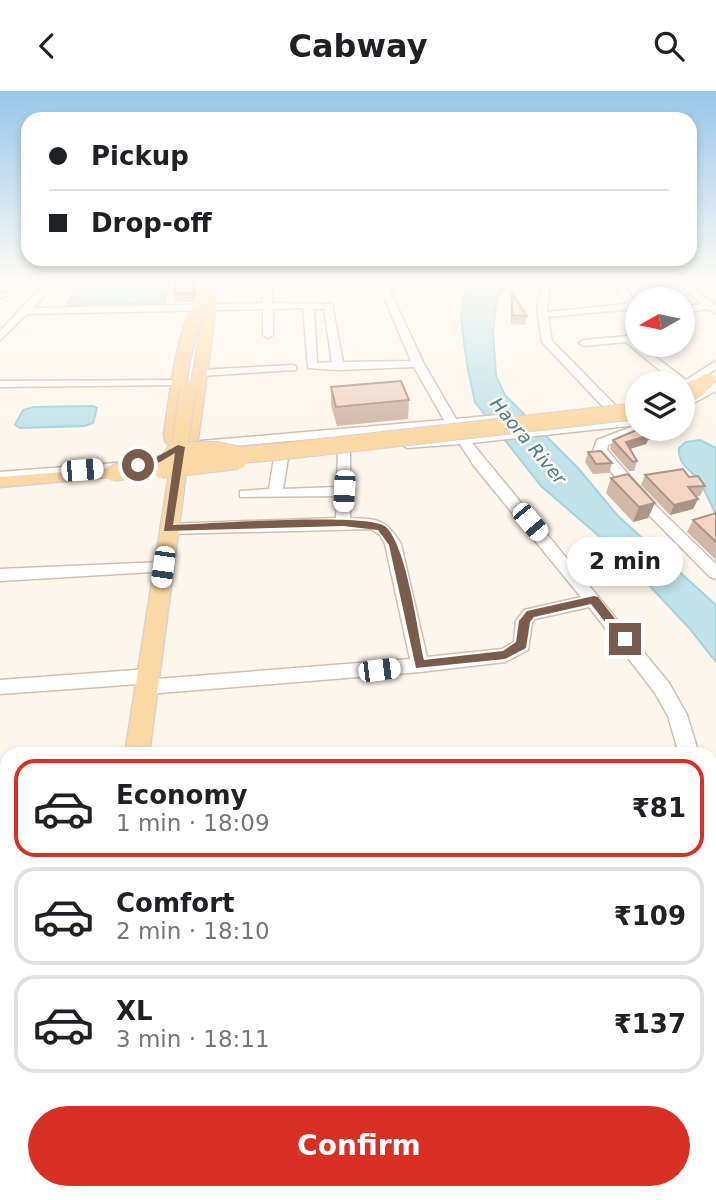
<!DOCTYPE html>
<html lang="en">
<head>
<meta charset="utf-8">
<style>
	body { margin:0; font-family:"DejaVu Sans",sans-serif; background:#f6f6f6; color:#202124; height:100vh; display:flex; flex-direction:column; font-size:26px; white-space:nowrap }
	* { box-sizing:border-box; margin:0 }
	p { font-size:23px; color:#757577 }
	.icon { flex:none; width:38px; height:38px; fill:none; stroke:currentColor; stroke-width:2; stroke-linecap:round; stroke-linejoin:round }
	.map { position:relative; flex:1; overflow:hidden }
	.drawer { position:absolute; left:0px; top:656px; width:718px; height:453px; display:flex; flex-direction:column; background:#fff; border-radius:21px 21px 0 0; box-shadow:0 4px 10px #0003 }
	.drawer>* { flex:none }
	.hud { position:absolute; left:21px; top:21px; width:676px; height:154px; border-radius:21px; box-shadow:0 4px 10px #0003; display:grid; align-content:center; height:154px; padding:0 28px; background:#fff }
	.needle { width:46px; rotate:261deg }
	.buttons { position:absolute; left:625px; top:196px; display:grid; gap:14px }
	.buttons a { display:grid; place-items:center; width:70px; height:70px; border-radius:50%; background:#fff; box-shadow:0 4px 10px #0003; font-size:35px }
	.end { position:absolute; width:32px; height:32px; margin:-16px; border:9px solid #7a5c4d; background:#fff; box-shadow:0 0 0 4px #fff }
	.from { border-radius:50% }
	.bubble { position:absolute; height:49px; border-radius:24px; background:#fff; box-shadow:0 4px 10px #0003; font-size:23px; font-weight:700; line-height:49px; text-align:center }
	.car { position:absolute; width:21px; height:42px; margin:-21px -10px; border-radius:9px; box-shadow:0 0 5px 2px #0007; background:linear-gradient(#fff 24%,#345 0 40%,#fff 0 76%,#345 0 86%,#fff 0) }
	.hud b { display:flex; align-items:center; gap:24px; height:66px; font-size:26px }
	.hud b+b { border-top:2px solid #e0e0e0 }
	.hud i { width:18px; height:18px; background:#202124 }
	ul { padding:12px 0 0; list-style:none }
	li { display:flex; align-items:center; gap:21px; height:98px; margin:0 14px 10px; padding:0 14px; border:4px solid #e0e0e0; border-radius:21px }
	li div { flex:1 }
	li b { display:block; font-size:26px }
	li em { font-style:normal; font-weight:700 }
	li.current { border-color:#d93025 }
	li>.icon { width:63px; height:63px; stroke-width:1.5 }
	.primary-button { display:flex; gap:14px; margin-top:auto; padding:14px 28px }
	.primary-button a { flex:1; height:80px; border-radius:42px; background:#d93025; color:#fff; font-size:28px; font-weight:700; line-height:80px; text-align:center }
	header { display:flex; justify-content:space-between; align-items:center; height:91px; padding:0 28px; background:#fff; font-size:32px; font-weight:700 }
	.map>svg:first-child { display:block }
	.water { fill:#bfe3e8; stroke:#a5d3da; stroke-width:2 }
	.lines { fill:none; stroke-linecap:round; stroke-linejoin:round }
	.minor-casing { stroke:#d1beb0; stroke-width:3 }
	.major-casing { stroke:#dad1cd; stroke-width:3 }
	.minor { fill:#fff; fill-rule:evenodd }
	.major { fill:#fbd9a5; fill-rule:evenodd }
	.major-bridge-far1-casing { stroke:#dad1cd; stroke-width:14; stroke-linecap:butt }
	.major-bridge-casing { stroke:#dad1cd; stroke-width:18; stroke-linecap:butt }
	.major-bridge-far1 { stroke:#fbd9a5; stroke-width:12 }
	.major-bridge { stroke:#fbd9a5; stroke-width:16 }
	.wall { fill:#d1b7a8 }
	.shaded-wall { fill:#aa9588 }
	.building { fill:#f3d5c3; stroke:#aa9588; stroke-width:2 }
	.route { fill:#7a5c4d }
	.labels { text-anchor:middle; stroke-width:5; stroke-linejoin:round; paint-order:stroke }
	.far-water-label { font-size:18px; font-style:italic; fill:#437c86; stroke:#fffaf3 }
</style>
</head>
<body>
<header><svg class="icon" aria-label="back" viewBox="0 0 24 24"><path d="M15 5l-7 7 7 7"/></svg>Cabway<svg class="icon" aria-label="search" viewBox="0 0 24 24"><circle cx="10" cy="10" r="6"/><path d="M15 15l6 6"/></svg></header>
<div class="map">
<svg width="716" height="1109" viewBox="0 0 716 1109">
	<rect width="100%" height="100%" fill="#fdf6ec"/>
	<g class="water">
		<polygon points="79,187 170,187 165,211 67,214"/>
		<polygon points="476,187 513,187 502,199 496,211 493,240 496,285 505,304 578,377 618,425 716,514 716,571 689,537 622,465 541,395 475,311 467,274 461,228 464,203"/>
		<polygon points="93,315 97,317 93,332 85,335 20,337 15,334 23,319 33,316"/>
		<path d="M 700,349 L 716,357 L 716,424 C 711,413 706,402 700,391 C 691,378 678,375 679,357 L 686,351 Z"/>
	</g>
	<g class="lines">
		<g class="minor-casing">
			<g id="minor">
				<path d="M 50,187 L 60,187 L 33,217 L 263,212 L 262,187 L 272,187 L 272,212 L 332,213 L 343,271 L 411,270 L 376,187 L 385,187 L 387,192 L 413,187 L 433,187 L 389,198 L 424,273 L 456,328 L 508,323 L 514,327 L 508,331 L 460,335 L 467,345 L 637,326 L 637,334 L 472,352 L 669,592 L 687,624 L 699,663 L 679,663 L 668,625 L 655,602 L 589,516 L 535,528 L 532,532 L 528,559 L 505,571 L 420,581 L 147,603 L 140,601 L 139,593 L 0,603 L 0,589 L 149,578 L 155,580 L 157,588 L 410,568 L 385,453 L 380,444 L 371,438 L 168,443 L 161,438 L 168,433 L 336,427 L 337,405 L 240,406 L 240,400 L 269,398 L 274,367 L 281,363 L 288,367 L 283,398 L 337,396 L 338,359 L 345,355 L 350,356 L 350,427 C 378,428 386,428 401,453 L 427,566 L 502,558 L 514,551 L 516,530 L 524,519 L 581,506 L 474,375 L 460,353 L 407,357 L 401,353 L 407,349 L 455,346 L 448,336 L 201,358 L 195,354 L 201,350 L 444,329 L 414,276 L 338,279 L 308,277 L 303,217 L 273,218 L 273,244 L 268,247 L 263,244 L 263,218 L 27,223 L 0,249 L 0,240 ZM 314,218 L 324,218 L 332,271 L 317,272 Z"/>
				<polygon points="543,187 553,187 550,191 547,221 627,213 613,192 572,187 620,187 637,214 633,218 548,226 552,250 615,314 615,320 607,320 542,251 537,217"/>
				<polygon points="672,187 682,187 716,215 716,223 708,218 682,222 682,216 702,213"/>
				<polygon points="0,201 6,202 8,204 0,207"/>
				<polygon points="628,245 686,289 716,270 716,278 682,300 682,292 675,292 626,251 584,255 579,252 584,249"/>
				<polygon points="292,274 296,275 296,279 199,285 193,282 199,279"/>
				<polygon points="183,289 185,291 179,294 0,296 0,290"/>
				<polygon points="716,291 716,300 682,318 682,309"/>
				<polygon points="634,335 639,338 638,342 608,354 607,359 657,416 716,473 716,488 710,486 647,422 593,360 597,349"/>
				<polygon points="129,371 134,372 134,378 0,389 0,381"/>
				<polygon points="163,471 169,472 171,476 169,480 0,490 0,478"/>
				<polygon points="7,707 7,727 0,728 0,708"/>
				<rect x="710" y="709" width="6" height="20"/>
				<polygon points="710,732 716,734 716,775 710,773"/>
				<rect x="710" y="827" width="6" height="24"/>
				<polygon points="710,1069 716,1070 716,1100 710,1099"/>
				<polygon points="469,1102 499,1102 500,1109 470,1109"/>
			</g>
		</g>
		<g class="major-casing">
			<g id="major">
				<path d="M 203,187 L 214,187 L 213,203 L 216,216 L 198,348 L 189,358 L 149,663 L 125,663 L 173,358 L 165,350 L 164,343 C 170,306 173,268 185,233 C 191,217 201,205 203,187 ZM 204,216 L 183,346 L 181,348 L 189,271 Z"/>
				<polygon points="113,377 119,379 121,382 119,385 0,396 0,386"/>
				<polygon points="57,1102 93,1102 92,1109 56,1109"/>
			</g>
		</g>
		<use href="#minor" class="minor"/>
		<use href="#major" class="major"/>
		<g class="major-bridge-far1-casing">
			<polyline id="major-bridge-far1" points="696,297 709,289"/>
		</g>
		<g class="major-bridge-casing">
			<g id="major-bridge">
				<polyline points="682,306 699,296"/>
				<polyline points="169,368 180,353 188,298"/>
				<polyline points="162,379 238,370"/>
				<polyline points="113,382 155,375 193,359 217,359 240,364 277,361 637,320"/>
			</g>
		</g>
		<use href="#major-bridge-far1" class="major-bridge-far1"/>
		<use href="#major-bridge" class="major-bridge"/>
	</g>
	<g class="wall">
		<polygon points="177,187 196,203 192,211 176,211 174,203"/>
		<polygon points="512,202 527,225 525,234 511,233 511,211"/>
		<polygon points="331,296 409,309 408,328 337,335 331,314"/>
		<polygon points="639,338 660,338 658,344 648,349 646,353 630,358 637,370 634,380 629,380 610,358 613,349"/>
		<polygon points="588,361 612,372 609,382 593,383 585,371"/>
		<polygon points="645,384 689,386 705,395 700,405 695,405 698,408 693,418 670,424 641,394"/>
		<polygon points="611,387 655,412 648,427 633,431 606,402"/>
		<polygon points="716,422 716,469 687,441 693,429"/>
	</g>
	<g class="shaded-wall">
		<polygon points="195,187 197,187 196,203 192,211 191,202"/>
		<polygon points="655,338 660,338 658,344 648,349 646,353 623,360 626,351"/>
		<polygon points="698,408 693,418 670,424 674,414"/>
		<polygon points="655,412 648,427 633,431 639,416"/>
	</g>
	<g class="building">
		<polygon points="177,187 195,187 194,195 191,202 174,203"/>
		<polygon points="512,202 527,225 512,224"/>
		<polygon points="401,290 409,309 336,316 331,296"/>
		<polygon points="639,338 655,338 647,341 650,344 626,351 637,370 633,371 613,349"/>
		<polygon points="601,360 612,372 596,373 588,361"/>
		<polygon points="683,378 689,386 698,385 705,395 688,396 698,408 674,414 645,384"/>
		<polygon points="628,383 655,412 639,416 611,387"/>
		<polygon points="716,422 716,451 693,429"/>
	</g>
	<linearGradient id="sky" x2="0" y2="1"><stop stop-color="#97c7e8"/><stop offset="0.55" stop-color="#fefbf6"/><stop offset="1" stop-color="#fefbf6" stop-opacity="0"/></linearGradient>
	<rect width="716" height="343" fill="url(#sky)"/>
	<path class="route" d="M 178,354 L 185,356 L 173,434 C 204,433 371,421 386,436 C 407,457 417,537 424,569 L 503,560 L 516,551 L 519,530 L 527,520 L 594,505 L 598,506 L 631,548 L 629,551 L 621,551 L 591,513 L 534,526 L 530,531 L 526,557 L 505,568 L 416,577 L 389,454 L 378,439 L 343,435 L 164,440 L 175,362 L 160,371 L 138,377 L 133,374 L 153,368 Z"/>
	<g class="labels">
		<g class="far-water-label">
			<text transform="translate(528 350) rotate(50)" y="6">Haora River</text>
		</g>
	</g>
</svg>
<div class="buttons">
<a><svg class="needle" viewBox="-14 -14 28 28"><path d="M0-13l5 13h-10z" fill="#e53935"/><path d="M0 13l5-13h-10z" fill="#757577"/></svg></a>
<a><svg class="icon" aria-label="layers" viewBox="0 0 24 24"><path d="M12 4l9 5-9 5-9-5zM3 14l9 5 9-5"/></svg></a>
</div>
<i class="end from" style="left:138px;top:374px"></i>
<i class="end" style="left:625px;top:548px"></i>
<div class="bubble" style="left:567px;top:446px;width:116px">2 min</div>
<i class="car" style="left:82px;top:379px;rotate:85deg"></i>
<i class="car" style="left:344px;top:400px;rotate:183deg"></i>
<i class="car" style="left:530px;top:431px;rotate:140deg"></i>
<i class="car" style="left:163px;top:476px;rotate:188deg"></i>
<i class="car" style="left:379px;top:579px;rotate:83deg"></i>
<div class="hud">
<b><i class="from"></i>Pickup</b>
<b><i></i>Drop-off</b>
</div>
<section class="drawer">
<ul>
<li class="current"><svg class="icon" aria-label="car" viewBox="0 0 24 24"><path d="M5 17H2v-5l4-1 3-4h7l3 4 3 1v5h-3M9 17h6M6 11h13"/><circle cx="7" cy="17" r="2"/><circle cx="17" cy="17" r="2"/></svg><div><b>Economy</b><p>1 min · 18:09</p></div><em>₹81</em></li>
<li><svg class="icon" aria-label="car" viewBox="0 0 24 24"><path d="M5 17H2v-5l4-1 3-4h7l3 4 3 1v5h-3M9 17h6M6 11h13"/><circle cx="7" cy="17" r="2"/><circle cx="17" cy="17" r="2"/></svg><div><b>Comfort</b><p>2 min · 18:10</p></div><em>₹109</em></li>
<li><svg class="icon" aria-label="car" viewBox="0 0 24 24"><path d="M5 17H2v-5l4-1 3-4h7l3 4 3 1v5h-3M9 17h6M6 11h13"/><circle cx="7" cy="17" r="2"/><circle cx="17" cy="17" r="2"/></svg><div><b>XL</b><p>3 min · 18:11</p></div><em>₹137</em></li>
</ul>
<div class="primary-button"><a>Confirm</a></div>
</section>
</div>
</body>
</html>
